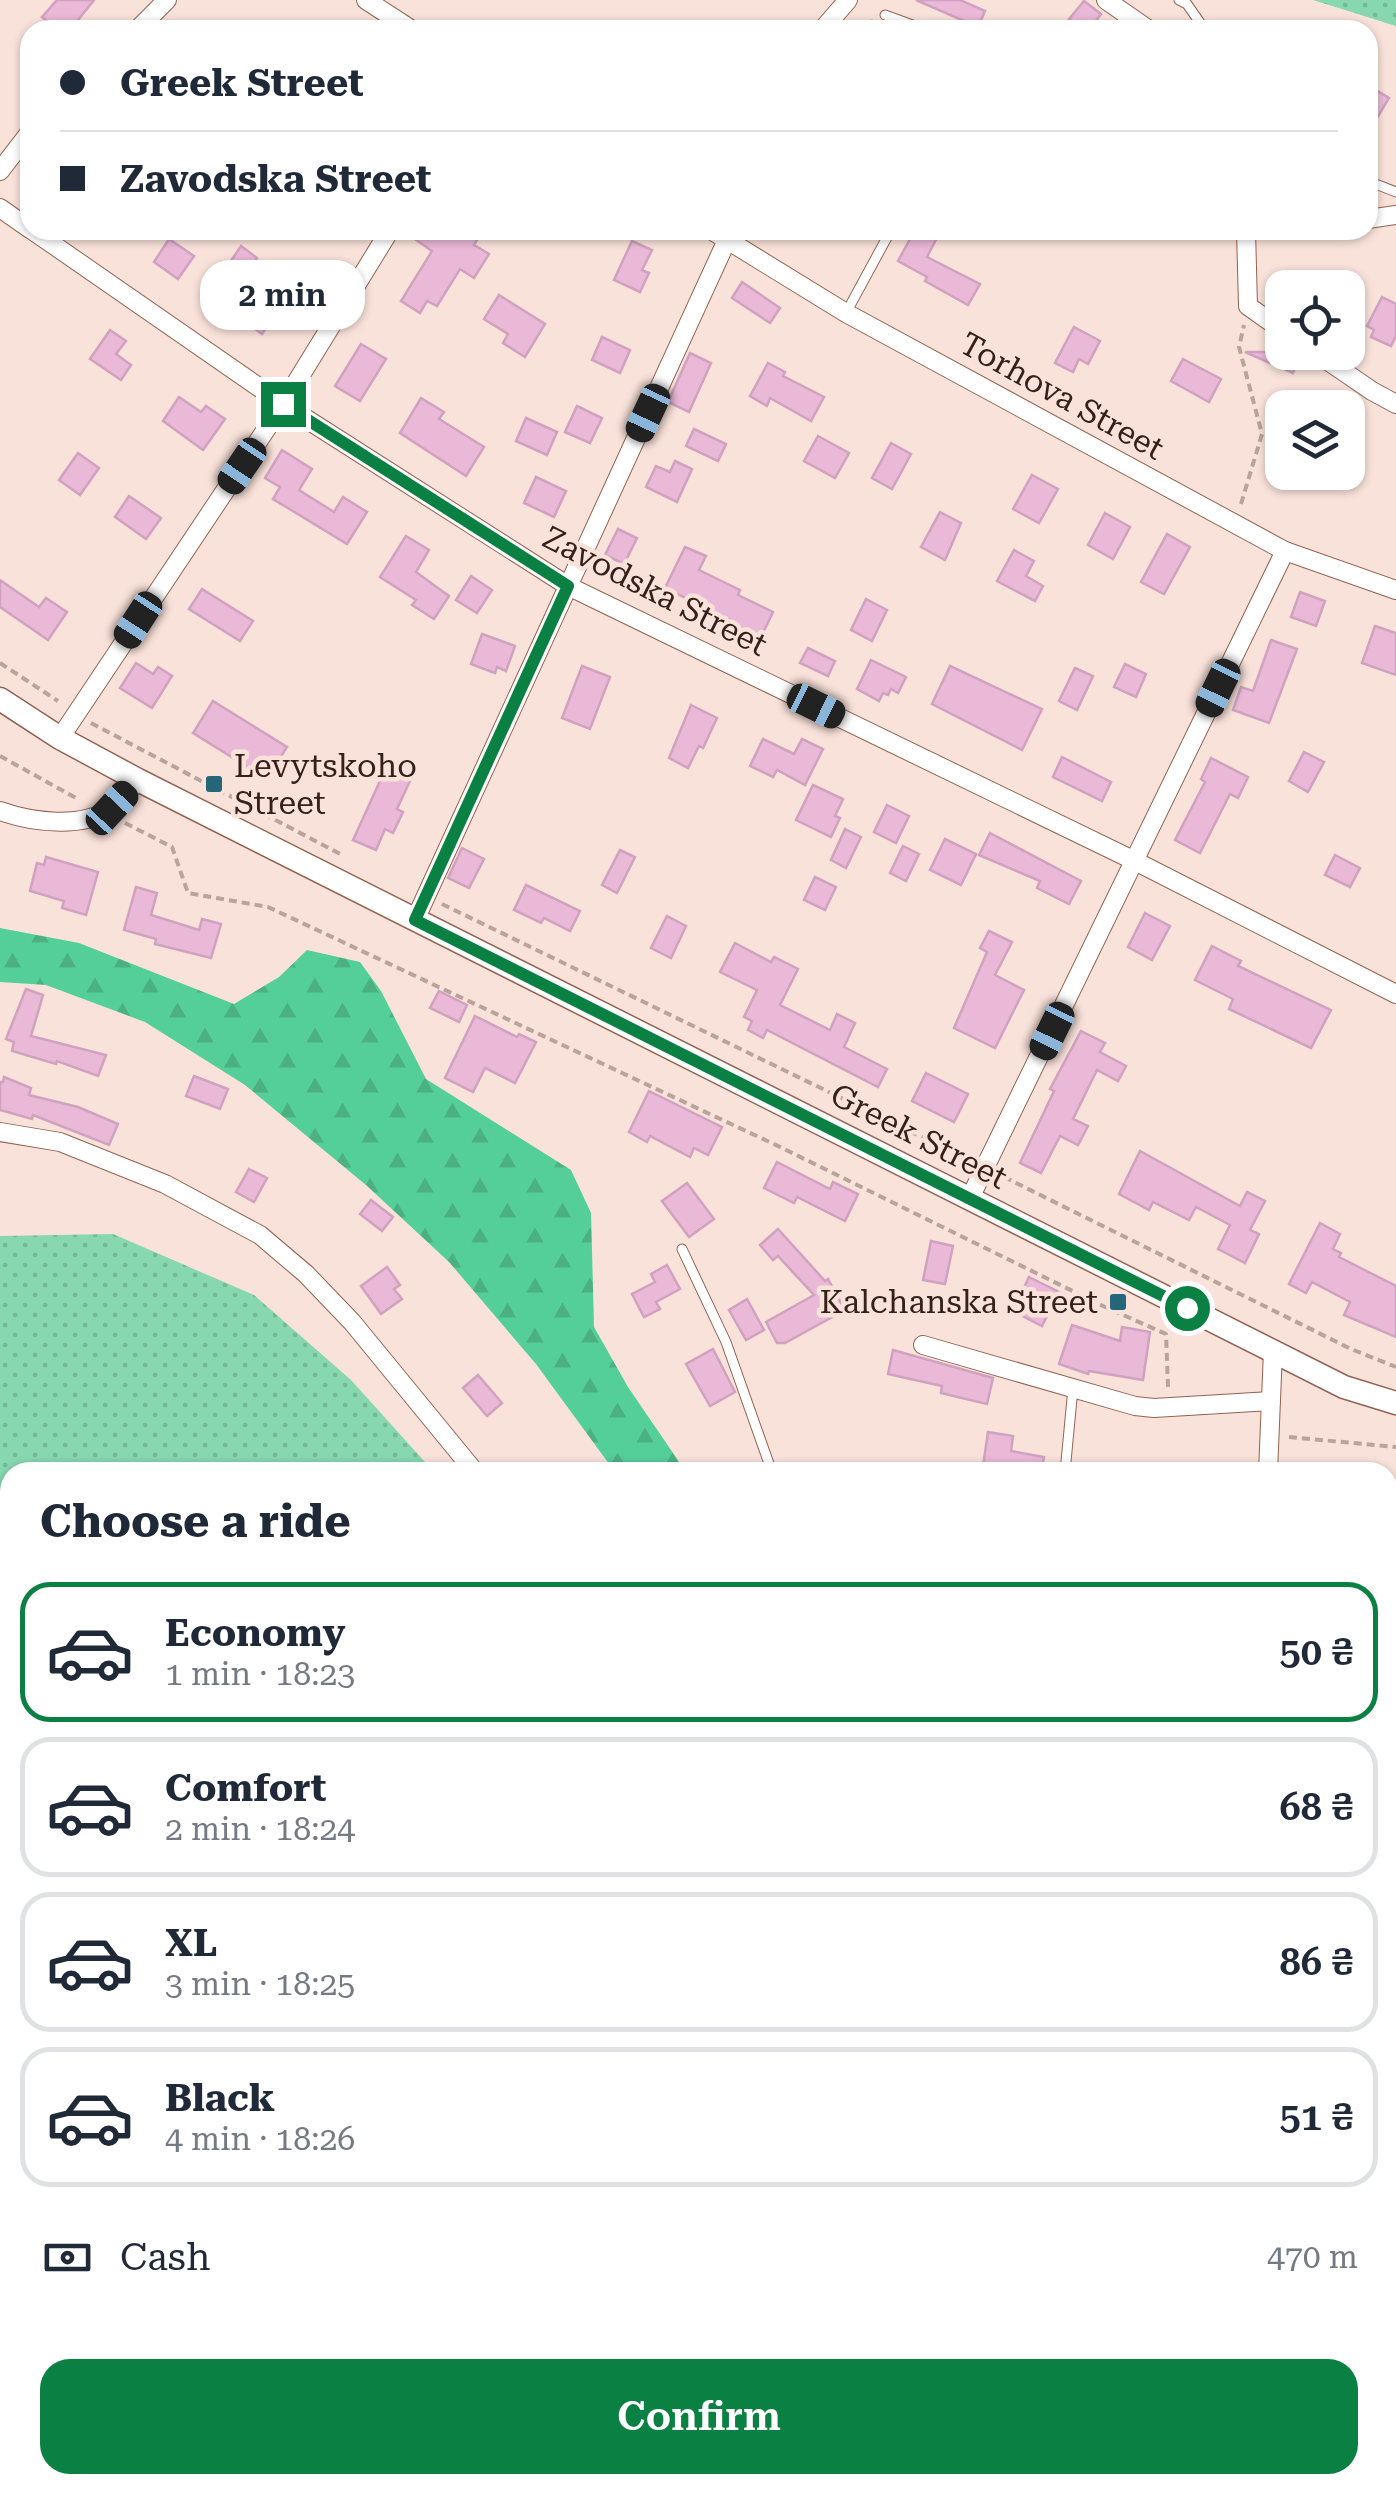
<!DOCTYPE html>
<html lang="en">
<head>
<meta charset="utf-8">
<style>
	body { margin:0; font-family:"Roboto Serif",serif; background:#f6f6f7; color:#1f2937; height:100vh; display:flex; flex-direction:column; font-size:38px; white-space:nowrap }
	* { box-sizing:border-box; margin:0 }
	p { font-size:32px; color:#747a83 }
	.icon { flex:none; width:55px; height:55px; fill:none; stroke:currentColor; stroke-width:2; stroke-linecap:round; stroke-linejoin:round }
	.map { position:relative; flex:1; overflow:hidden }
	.side { position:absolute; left:0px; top:1462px; width:1398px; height:1032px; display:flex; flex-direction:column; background:#fff; border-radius:30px 30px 0 0; box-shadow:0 2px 8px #0004 }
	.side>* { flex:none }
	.top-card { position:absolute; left:20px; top:20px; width:1358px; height:220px; border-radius:30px; box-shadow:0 2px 8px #0004; display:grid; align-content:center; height:220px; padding:0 40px; background:#fff }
	.buttons { position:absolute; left:1265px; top:270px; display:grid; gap:20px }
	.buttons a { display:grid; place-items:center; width:100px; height:100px; border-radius:20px; background:#fff; box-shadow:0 2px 8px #0004; font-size:50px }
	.end { position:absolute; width:45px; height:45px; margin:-22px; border:12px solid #0b8043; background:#fff; box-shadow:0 0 0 5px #fff }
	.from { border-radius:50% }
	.bubble { position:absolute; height:70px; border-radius:30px; background:#fff; box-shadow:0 2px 8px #0004; font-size:32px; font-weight:600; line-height:70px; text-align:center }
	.car { position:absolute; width:30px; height:60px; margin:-30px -15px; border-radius:12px; box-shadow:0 0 8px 2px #0007; background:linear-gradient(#222 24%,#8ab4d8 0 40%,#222 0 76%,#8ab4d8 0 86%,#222 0) }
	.top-card b { display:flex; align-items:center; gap:35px; height:95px; font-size:38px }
	.top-card b+b { border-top:2px solid #e0e1e3 }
	.top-card i { width:25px; height:25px; background:#1f2937 }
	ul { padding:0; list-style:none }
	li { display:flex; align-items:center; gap:30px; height:140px; margin:0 20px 15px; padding:0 20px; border:5px solid #e0e1e3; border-radius:30px }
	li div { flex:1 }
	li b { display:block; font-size:38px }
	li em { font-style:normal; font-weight:600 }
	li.selected { border-color:#0b8043 }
	li>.icon { width:90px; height:90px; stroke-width:1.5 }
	h2 { padding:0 40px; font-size:45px; line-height:120px }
	.pay { display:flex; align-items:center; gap:25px; height:110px; padding:0 40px; font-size:38px }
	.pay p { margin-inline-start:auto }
	.button { display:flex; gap:20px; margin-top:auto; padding:20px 40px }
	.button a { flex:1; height:115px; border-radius:30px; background:#0b8043; color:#fff; font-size:40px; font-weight:600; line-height:115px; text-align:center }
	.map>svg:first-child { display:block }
	.grass { fill:url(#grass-dots) }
	.forest { fill:url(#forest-firs) }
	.building { fill:#eab9d7; stroke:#d1a2bf; stroke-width:2.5 }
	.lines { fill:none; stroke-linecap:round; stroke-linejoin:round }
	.service-casing { stroke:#936351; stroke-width:11 }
	.minor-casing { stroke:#936351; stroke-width:20 }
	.tertiary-casing { stroke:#936351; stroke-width:25 }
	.secondary-casing { stroke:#936351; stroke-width:28 }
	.path { stroke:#b9a39b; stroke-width:4; stroke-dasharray:8 5; stroke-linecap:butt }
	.service { stroke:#fff; stroke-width:9 }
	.minor { stroke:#fff; stroke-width:18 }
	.tertiary { stroke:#fff; stroke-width:22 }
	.secondary { stroke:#fbefeb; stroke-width:25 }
	.route { stroke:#0b8043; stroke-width:12 }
	.poi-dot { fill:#25667a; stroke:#f9e2da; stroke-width:4 }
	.labels { text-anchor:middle; stroke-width:9; stroke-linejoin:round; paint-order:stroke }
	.street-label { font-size:32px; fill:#35211a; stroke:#f9e2da }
	.poi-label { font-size:32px; fill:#35211a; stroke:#f9e2da; text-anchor:start }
</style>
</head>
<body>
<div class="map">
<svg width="1396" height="2493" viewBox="0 0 1396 2493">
	<defs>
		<pattern id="grass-dots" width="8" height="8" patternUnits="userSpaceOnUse" patternTransform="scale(2.5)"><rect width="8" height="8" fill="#87d8b0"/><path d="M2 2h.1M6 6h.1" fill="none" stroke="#75b997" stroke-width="1.8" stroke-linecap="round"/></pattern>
		<pattern id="forest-firs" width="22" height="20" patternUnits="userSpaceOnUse" patternTransform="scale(2.5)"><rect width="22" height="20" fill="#55cf99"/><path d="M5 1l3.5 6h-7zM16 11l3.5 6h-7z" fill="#4bb183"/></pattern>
	</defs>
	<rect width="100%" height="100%" fill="#f9e2da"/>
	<g class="grass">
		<polygon points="1313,0 1396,0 1396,26"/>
		<polygon points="113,1234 254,1295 351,1380 434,1472 10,1472 10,1964 0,1962 0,1236"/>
		<polygon points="0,1996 10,1996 10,2150 0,2146"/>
		<polygon points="242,2485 765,2485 765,2493 243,2493"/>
	</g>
	<polygon class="forest" points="0,928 79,943 234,1004 279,977 307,950 360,962 381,991 426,1079 571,1170 591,1213 594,1327 628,1387 686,1472 615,1472 536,1364 449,1262 366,1185 245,1085 145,1022 46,985 0,982"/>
	<g class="building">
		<polygon points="57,0 94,0 70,30 58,30 42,17"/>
		<polygon points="916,0 960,0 985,11 978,27"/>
		<polygon points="1084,1 1101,14 1089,30 1082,30 1069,19"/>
		<polygon points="1368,85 1389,98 1368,133"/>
		<polygon points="402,230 483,230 474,245 489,254 474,278 460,269 437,306 427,301 420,313 401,301 432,251"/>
		<polygon points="915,230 941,230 927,257 980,284 968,305 925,281 927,277 898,261"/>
		<polygon points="169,239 194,256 178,279 154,262"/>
		<polygon points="632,241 652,250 642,270 649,273 640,292 614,280"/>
		<polygon points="241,246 257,258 248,271 286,298 262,334 238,317 245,307 214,286"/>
		<polygon points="742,282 780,308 770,323 732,298"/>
		<polygon points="499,295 545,324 525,357 503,343 508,334 484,319"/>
		<polygon points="1382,297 1396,304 1396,336 1391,346 1371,337 1374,330 1367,326"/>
		<polygon points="1074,327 1100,341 1088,364 1079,359 1073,372 1055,363"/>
		<polygon points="110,330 126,341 116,354 131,365 121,380 90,359"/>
		<polygon points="602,337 630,350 620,373 592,360"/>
		<polygon points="361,344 386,359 360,401 335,386"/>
		<polygon points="1245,352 1300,352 1293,373"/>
		<polygon points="690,353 711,363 689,412 668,402"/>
		<polygon points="1183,359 1221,379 1209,402 1171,381"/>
		<polygon points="768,363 785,372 783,376 824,397 811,421 770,398 767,406 750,396"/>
		<polygon points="179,397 201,412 206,406 225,419 203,450 163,421"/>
		<polygon points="421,398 444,412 439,419 484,447 466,476 400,433"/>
		<polygon points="577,406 602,418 590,443 565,432"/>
		<polygon points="526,418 557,432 547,455 516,441"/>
		<polygon points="694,429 726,444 718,461 686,446"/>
		<polygon points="818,436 849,453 835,478 804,461"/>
		<polygon points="891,443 911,454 892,489 872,478"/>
		<polygon points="282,450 312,469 299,490 334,512 343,497 367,512 347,544 273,499 280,487 265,478"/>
		<polygon points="78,453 99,468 80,495 59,480"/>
		<polygon points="675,461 692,469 677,502 646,487 656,466 670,472"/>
		<polygon points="1032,475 1058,489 1039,523 1013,509"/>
		<polygon points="536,477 566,491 554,517 524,503"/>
		<polygon points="129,496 161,518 146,539 115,517"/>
		<polygon points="940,512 961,523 945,560 921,547"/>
		<polygon points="1105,513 1130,527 1113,559 1088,545"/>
		<polygon points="618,529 637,538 624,564 605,555"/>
		<polygon points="1167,534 1190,547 1164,594 1141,582"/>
		<polygon points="406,536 429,550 416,572 449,596 434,619 412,605 416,600 380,577"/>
		<polygon points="685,547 706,556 699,570 740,590 738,595 773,612 758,643 733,632 737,623 665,588"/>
		<polygon points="1014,550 1034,561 1026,576 1043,586 1035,601 997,581"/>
		<polygon points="471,576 492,590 477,613 456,600"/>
		<polygon points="0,580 39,607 46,598 67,612 48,640 0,607"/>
		<polygon points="202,589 253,621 240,641 189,609"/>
		<polygon points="1300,592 1325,601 1316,626 1291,617"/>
		<polygon points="866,599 887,610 872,641 851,630"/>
		<polygon points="1375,626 1396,633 1396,675 1362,663"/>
		<polygon points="482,634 515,646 506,671 497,667 495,673 471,664"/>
		<polygon points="1271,640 1297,649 1269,723 1233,710 1241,687 1253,691"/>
		<polygon points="808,648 835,661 828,676 800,663"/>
		<polygon points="871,660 906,677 898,693 891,689 888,695 883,693 879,701 857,689"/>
		<polygon points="136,663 153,674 158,667 172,676 152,708 120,688"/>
		<polygon points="1125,664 1146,674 1136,697 1114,687"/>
		<polygon points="582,666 610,677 590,729 562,718"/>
		<polygon points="950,666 1042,709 1022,750 932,704"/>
		<polygon points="1075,668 1093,676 1077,710 1059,701"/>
		<polygon points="213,701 287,747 267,779 193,733"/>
		<polygon points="691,705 717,718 703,748 699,746 688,768 669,758"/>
		<polygon points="763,739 794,754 802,739 823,749 805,785 777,770 773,777 750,766"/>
		<polygon points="1304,752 1324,762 1308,792 1289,781"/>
		<polygon points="1062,757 1111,782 1102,801 1053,777"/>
		<polygon points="1211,758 1248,777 1238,798 1230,794 1200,853 1175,840 1205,782 1201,779"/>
		<polygon points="385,770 410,781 397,809 403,812 393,833 385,829 376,850 353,840"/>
		<polygon points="813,785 843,799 835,816 840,818 831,837 796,820"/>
		<polygon points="887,805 909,816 896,843 874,832"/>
		<polygon points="845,829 861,837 846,868 831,860"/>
		<polygon points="990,833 1081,881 1069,904 1037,888 1040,881 979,855"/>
		<polygon points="945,839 976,854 961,885 930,870"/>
		<polygon points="903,846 919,854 906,881 890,873"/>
		<polygon points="462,848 484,859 469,888 448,878"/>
		<polygon points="620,850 635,857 617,893 602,885"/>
		<polygon points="1335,855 1360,868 1350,887 1325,875"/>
		<polygon points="46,857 98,872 86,915 62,908 64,901 30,891 37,863 44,865"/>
		<polygon points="815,877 836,887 825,910 804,900"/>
		<polygon points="526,885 580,911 570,931 544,918 541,923 514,910"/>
		<polygon points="136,887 157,893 151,915 199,930 202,919 221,924 211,958 155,944 156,939 124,930"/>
		<polygon points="1145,913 1170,926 1152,960 1128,947"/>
		<polygon points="667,916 686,926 671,958 651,948"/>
		<polygon points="989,931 1012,942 995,975 1024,990 995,1048 954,1028 987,952 980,948"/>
		<polygon points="735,943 771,962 774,957 798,969 780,1005 830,1030 837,1014 855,1023 844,1047 887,1069 878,1087 767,1030 763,1038 748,1030 752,1021 744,1017 757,990 720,972"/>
		<polygon points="1212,946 1241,961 1238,966 1331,1010 1311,1048 1229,1009 1233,999 1195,980"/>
		<polygon points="26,989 43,995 31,1036 106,1055 98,1076 57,1061 56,1064 12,1051 14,1042 6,1039"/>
		<polygon points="439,991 467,1005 459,1022 430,1008"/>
		<polygon points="475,1016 517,1037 519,1034 536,1042 515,1083 485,1068 473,1092 445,1078"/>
		<polygon points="1081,1031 1105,1043 1100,1052 1126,1066 1118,1081 1097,1070 1073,1119 1088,1126 1078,1145 1060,1136 1041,1173 1020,1163 1054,1091 1050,1089"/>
		<polygon points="926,1073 968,1094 954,1122 912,1101"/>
		<polygon points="194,1076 228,1089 220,1109 186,1096"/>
		<polygon points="4,1077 31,1088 29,1095 78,1107 118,1124 109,1145 33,1115 32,1119 0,1110 0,1082 3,1082"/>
		<polygon points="649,1091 722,1127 708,1155 694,1148 690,1157 650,1136 647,1142 629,1132"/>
		<polygon points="1140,1151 1240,1206 1247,1192 1265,1201 1250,1230 1259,1234 1245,1263 1218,1249 1230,1225 1196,1207 1189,1220 1153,1202 1149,1210 1119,1194"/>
		<polygon points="777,1162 830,1189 833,1182 858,1194 845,1221 797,1197 794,1203 764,1188"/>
		<polygon points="249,1169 267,1178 254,1202 236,1192"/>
		<polygon points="687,1183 714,1219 689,1237 662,1201"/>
		<polygon points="371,1200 393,1217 382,1231 360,1214"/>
		<polygon points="1320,1223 1340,1234 1333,1249 1341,1253 1339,1257 1396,1286 1396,1337 1344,1315 1350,1302 1312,1282 1306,1293 1289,1284"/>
		<polygon points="778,1229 825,1281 828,1279 845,1310 785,1343 777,1343 766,1322 814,1295 778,1256 773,1260 760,1245"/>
		<polygon points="931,1241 953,1246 945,1284 923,1280"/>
		<polygon points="667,1265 680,1289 656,1302 660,1309 644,1317 632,1294 655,1282 651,1274"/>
		<polygon points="387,1267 400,1285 394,1289 402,1299 381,1314 361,1286"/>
		<polygon points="1029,1277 1059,1292 1042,1326 1013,1311"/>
		<polygon points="747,1299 764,1330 746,1340 729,1310"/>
		<polygon points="1072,1325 1120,1341 1122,1327 1150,1332 1143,1380 1089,1371 1088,1374 1059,1364"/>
		<polygon points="713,1349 735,1392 710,1406 686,1364"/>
		<polygon points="893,1350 993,1378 987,1404 941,1393 942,1386 888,1374"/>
		<polygon points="478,1375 502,1403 487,1416 463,1388"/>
		<polygon points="988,1432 1013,1436 1011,1451 1044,1457 1041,1472 983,1466"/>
	</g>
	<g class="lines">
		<g class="service-casing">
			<g id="service">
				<polyline points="1179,0 1187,4 1205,30"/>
				<polyline points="885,15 926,30"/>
				<polyline points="1368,181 1396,192"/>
				<polyline points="846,313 891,230"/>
				<polyline points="682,1249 726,1342 772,1472"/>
				<polyline points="1065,1472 1073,1388"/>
			</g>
		</g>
		<g class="minor-casing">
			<g id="minor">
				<polyline points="366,0 412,30"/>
				<polyline points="1106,0 1149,30"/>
				<polyline points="137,30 167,0"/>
				<polyline points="822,30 848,0"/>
				<polyline points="0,171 30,132"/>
				<polyline points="0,208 30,229"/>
				<polyline points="1368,219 1396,215"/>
				<polyline points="32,230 283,404 568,586 1135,861 1396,994"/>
				<polyline points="711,230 846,313 1285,551 1396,590"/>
				<polyline points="1246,230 1248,306 1282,330"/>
				<polyline points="1315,352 1372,391 1396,404"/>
				<polyline points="60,738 283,404 390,230"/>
				<path d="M 0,811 C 31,822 81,829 110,809 C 120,802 129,790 138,780"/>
				<polyline points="415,920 727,240"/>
				<polyline points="0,1132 60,1142 165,1184 260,1235 306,1274 352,1322 475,1472"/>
				<polyline points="970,1198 1285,551"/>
				<polyline points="923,1345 1135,1406 1154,1408 1271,1401"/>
				<polyline points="1268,1472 1273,1351"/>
				<polyline points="1071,2485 1077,2493"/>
				<polyline points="1290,2493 1290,2485"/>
			</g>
		</g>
		<g class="tertiary-casing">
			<polyline id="tertiary" points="0,699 60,738 138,780 1344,1387 1396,1403"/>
		</g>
		<g class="secondary-casing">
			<g id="secondary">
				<polyline points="0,2280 10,2279"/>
				<polyline points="1388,2312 1396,2312"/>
			</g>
		</g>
		<g class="path">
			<polyline points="854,30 873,21"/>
			<polyline points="1241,504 1262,434 1239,347 1244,325"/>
			<polyline points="0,663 58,701"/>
			<polyline points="91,723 344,856"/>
			<polyline points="0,756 76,798"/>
			<polyline points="125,823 172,847 188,893 268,907 778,1146 1103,1306 1166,1334 1168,1387"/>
			<polyline points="442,904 969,1160"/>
			<polyline points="1004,1177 1351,1349 1396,1367"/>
			<polyline points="1289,1437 1396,1447"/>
			<polyline points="0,2246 10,2245"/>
			<polyline points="0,2315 10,2313"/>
			<polyline points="1388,2359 1396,2360"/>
			<polyline points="1021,2493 1025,2485"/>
		</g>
		<use href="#service" class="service"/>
		<use href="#minor" class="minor"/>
		<use href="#tertiary" class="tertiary"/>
		<use href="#secondary" class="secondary"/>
	</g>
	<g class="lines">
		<polyline class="route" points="283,404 568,586 415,920 1187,1308"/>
	</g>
	<g class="poi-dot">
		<rect x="204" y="774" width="20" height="20" rx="5"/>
		<rect x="1108" y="1292" width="20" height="20" rx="5"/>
	</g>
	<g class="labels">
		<g class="street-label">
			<text transform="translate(1062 396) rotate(29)" y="11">Torhova Street</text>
			<text transform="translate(655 591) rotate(27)" y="11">Zavodska Street</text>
			<text transform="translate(919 1136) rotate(27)" y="11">Greek Street</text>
		</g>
		<g class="poi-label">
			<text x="234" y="777">Levytskoho<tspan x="234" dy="37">Street</tspan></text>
			<text x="1098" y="1313" text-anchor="end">Kalchanska Street</text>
		</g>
	</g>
</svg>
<div class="buttons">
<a><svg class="icon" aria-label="locate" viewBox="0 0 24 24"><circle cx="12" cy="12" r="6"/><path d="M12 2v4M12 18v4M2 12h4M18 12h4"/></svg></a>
<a><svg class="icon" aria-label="layers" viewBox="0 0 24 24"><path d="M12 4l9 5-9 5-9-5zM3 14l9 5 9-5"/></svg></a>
</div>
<i class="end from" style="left:1187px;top:1308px"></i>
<i class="end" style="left:283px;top:404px"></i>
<div class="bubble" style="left:200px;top:260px;width:165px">2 min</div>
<i class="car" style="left:648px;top:413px;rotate:205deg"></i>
<i class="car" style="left:242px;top:466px;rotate:214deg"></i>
<i class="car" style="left:138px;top:620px;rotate:213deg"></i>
<i class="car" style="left:1218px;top:688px;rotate:206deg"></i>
<i class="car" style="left:816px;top:706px;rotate:116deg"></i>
<i class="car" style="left:112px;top:808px;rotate:43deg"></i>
<i class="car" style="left:1052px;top:1031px;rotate:206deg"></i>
<div class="top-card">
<b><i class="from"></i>Greek Street</b>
<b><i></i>Zavodska Street</b>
</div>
<section class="side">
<h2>Choose a ride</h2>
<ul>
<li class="selected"><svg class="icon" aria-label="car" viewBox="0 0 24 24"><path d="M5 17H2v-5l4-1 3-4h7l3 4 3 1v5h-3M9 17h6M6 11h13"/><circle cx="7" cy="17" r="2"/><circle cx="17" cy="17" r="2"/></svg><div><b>Economy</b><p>1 min · 18:23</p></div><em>50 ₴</em></li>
<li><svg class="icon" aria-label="car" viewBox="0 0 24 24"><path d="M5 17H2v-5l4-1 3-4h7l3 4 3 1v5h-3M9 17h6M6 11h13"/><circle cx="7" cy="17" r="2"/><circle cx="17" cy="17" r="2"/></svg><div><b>Comfort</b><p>2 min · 18:24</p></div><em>68 ₴</em></li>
<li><svg class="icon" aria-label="car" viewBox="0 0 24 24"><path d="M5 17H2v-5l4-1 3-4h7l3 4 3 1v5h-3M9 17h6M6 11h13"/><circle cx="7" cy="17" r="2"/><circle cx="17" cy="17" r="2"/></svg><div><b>XL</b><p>3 min · 18:25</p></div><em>86 ₴</em></li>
<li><svg class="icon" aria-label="car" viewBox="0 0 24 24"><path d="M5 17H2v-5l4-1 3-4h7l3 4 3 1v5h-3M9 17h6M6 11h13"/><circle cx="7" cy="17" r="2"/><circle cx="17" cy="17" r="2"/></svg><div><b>Black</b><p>4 min · 18:26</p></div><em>51 ₴</em></li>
</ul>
<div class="pay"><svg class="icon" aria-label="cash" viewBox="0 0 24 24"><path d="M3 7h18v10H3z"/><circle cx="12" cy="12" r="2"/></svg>Cash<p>470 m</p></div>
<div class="button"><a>Confirm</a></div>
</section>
</div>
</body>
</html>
